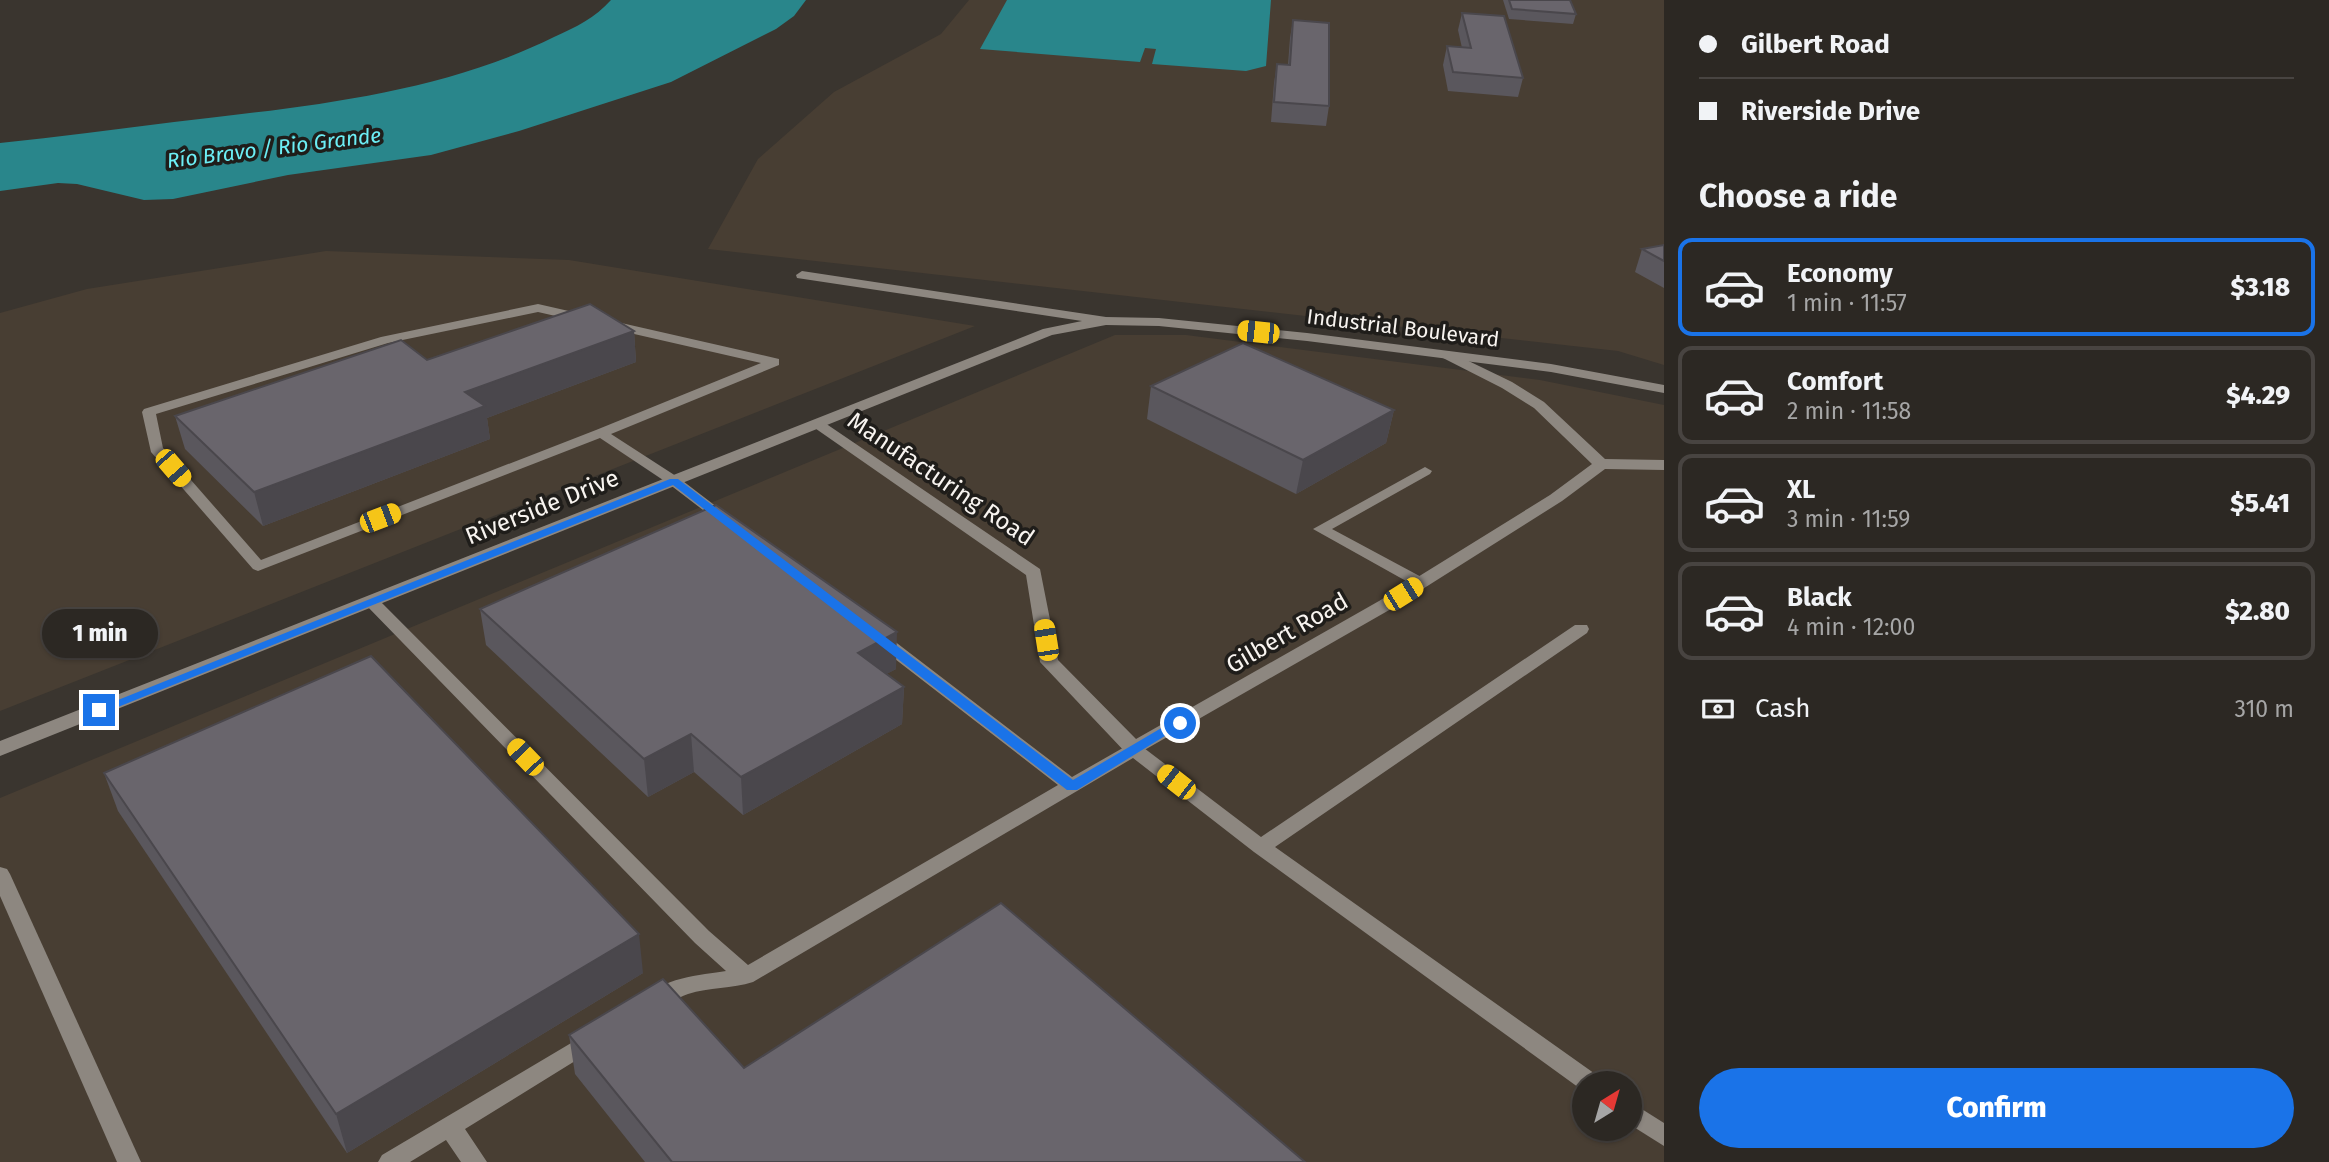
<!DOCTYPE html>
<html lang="en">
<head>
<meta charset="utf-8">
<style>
	body { margin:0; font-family:"Fira Sans",sans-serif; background:#383430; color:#f1f3f6; height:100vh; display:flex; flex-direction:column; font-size:26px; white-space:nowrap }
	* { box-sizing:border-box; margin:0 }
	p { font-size:23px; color:#a6a6a6 }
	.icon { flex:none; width:38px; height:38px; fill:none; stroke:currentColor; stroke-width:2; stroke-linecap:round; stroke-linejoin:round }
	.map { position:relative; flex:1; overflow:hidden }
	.details { display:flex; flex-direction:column; background:#2c2823; width:665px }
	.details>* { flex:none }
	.hud { display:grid; align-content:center; height:154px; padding:0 35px; background:#2c2823 }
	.needle { width:46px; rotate:37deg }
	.controls { position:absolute; left:1572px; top:1071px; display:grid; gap:14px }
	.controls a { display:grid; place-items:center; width:70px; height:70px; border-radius:50%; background:#2c2823; box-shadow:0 2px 5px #0004,0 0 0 2px #484441; font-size:35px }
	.end { position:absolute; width:32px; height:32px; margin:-16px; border:9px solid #1a73e8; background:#fff; box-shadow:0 0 0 4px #fff }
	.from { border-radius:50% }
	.bubble { position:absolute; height:49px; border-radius:24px; background:#2c2823; box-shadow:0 2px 5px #0004,0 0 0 2px #484441; font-size:23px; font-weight:800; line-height:49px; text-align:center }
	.car { position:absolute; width:21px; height:42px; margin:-21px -10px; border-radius:9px; box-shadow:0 0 5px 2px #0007; background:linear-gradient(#f5c518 24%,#345 0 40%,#f5c518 0 76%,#345 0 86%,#f5c518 0) }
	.hud b { display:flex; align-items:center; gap:24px; height:66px; font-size:26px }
	.hud b+b { border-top:2px solid #484441 }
	.hud i { width:18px; height:18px; background:#f1f3f6 }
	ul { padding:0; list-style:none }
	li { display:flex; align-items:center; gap:21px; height:98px; margin:0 14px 10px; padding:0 21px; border:4px solid #484441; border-radius:14px }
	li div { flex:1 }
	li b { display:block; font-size:26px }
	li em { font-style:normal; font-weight:800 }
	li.current { border-color:#1a73e8 }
	li>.icon { width:63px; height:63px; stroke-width:1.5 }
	h2 { padding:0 35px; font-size:32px; line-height:84px }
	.pay { display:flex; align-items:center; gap:18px; height:77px; padding:0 35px; font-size:26px }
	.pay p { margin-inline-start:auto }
	.action { display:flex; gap:14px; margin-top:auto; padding:14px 35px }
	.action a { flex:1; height:80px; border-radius:42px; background:#1a73e8; color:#fff; font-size:28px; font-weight:800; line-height:80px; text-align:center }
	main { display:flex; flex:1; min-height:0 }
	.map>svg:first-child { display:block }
	.built { fill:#483e33; fill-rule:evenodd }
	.water { fill:#29868b }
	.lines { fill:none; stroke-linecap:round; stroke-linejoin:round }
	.service { fill:#8d8780; fill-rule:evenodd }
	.minor { fill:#8d8780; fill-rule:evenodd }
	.tertiary { fill:#8d8780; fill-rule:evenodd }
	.wall { fill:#5a575d }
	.shaded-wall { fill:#4a474c }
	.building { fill:#69656c; stroke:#4a474c; stroke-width:2 }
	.route { fill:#1a73e8 }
	.labels { text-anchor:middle; stroke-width:7; stroke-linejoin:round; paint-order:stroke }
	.far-water-label { font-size:21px; font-style:italic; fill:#6ceef5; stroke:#1f1d1a }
	.far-street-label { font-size:21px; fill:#f8f4f0; stroke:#1f1d1a }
	.street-label { font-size:24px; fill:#f8f4f0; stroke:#1f1d1a }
</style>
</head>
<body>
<main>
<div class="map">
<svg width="1664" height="1162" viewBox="0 0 1664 1162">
	<rect width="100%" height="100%" fill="#3a352f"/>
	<g class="built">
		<polygon points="969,0 1664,0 1664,365 1618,351 708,249 758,159 834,92 941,34"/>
		<polygon points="326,251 569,260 975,326 0,711 0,313 87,289"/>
		<path d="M 1115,335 L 1186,335 L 1540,380 L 1664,405 L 1664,1162 L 0,1162 L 0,798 ZM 1584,1083 L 1629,1083 L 1629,1129 L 1584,1129 Z"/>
	</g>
	<g class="water">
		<path d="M 611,0 L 806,0 L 794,16 L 776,29 L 671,82 L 519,131 L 431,155 L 288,175 L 173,199 L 144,200 L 77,184 L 58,183 L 0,191 L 0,143 C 58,137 116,129 174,122 C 301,107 437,95 554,37 C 576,27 595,18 611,0 Z"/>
		<polygon points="1007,0 1271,0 1266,66 1246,71 1152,64 1156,49 1145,48 1140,62 980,49"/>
	</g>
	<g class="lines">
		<g class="service">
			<path d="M 538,304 L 779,359 L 779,365 L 611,434 L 679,478 L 730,517 L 732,520 L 730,523 L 720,523 L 669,484 L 600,438 L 258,571 L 253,569 L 151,452 L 142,412 L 144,409 L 381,337 ZM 538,312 L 761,363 L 596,430 L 261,560 L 163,448 L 156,414 L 388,343 Z"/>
			<polygon points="1425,467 1432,471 1430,474 1332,529 1427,580 1429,583 1427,586 1415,586 1313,529"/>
			<path d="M 371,596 L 377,598 L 709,931 L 748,965 L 1058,785 L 873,642 L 871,638 L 873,634 L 885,634 L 1072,777 L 1128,745 L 1140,745 L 1261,837 L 1575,625 L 1587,625 L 1589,629 L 1587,633 L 1275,847 L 1598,1076 L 1601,1083 L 1584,1083 L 1582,1090 L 1254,852 L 1133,758 L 753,982 C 732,989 709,987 688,994 C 673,998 665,1014 648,1008 L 645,1002 C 658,977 702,975 726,971 L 695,943 L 365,604 L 363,601 Z"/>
			<polygon points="0,867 7,869 10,874 141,1162 117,1162 0,896"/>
			<polygon points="588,1033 596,1036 599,1042 596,1048 465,1129 487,1162 461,1162 446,1140 410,1162 378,1162 382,1155"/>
			<polygon points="1629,1101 1664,1123 1664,1146 1629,1124"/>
		</g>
		<polygon class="minor" points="1448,351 1512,382 1544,402 1605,459 1664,460 1664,470 1605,469 1562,501 1391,609 1134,756 1127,754 1040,662 1026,575 809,424 817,419 822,421 1040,569 1058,660 1136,739 1379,601 1550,495 1592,464 1534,408 1502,388 1443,358 1441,355"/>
		<polygon class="tertiary" points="802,271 1106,317 1159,318 1307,333 1551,364 1664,385 1664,393 1551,372 1307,341 1159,326 1106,325 1052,335 0,756 0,741 1043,329 1082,321 797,278 796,275"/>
	</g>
	<g class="wall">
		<polygon points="1503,0 1570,0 1576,14 1573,24 1509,19"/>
		<polygon points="1462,13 1523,78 1518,97 1448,91 1443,65 1447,46 1462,48 1458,30"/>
		<polygon points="1293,20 1329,106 1326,126 1271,122 1274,83 1277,64 1288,65 1290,38"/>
		<polygon points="1664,245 1664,288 1635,272 1642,249"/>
		<polygon points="634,331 636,362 487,418 490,439 263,526 185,449 175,416 427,360"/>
		<polygon points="1151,386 1394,410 1386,443 1296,494 1147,419"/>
		<polygon points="480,609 896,669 886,674 904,687 902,724 743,815 694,772 648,797 486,645"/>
		<polygon points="104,773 643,973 347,1153 118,811"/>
		<polygon points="569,1035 744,1068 1305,1162 645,1162 575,1074"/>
	</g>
	<g class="shaded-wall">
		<polygon points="634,331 636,362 487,418 490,439 263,526 254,492 465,392"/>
		<polygon points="1394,410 1386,443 1296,494 1303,460"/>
		<polygon points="897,632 896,669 857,690 858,653"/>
		<polygon points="904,687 902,724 743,815 741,777"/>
		<polygon points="691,734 694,772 648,797 644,759"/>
		<polygon points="639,934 643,973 347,1153 336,1114"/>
	</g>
	<g class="building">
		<polygon points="1509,0 1570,0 1576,14 1512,9"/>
		<polygon points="1462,13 1504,16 1523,78 1453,72 1447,46 1471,48"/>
		<polygon points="1293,20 1329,23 1329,106 1274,102 1277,64 1290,65"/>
		<polygon points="1664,245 1664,261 1642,249"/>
		<polygon points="590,304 634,331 465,392 485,406 254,492 175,416 401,340 427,360"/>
		<polygon points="1243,343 1394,410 1303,460 1151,386"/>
		<polygon points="716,505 897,632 858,653 904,687 741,777 691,734 644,759 480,609"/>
		<polygon points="371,656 639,934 336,1114 104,773"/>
		<polygon points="1001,903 1305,1162 672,1162 569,1035 663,979 744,1068"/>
	</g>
	<polygon class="route" points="670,479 678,479 1073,780 1175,720 1180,719 1186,723 1077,790 1067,790 673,485 103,713 99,714 93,710"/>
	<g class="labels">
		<g class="far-water-label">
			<text transform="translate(274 148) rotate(-7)" y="7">Río Bravo / Rio Grande</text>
		</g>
		<g class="far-street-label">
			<text transform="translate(1403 328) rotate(7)" y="7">Industrial Boulevard</text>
		</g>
		<g class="street-label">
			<text transform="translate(941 479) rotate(34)" y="8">Manufacturing Road</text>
			<text transform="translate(542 507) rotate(-22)" y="8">Riverside Drive</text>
			<text transform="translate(1287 633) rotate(-30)" y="8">Gilbert Road</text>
		</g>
	</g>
</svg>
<div class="controls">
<a><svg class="needle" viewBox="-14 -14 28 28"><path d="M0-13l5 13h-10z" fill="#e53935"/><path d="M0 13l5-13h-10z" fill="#a6a6a6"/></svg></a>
</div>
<i class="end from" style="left:1180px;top:723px"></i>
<i class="end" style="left:99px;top:710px"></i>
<div class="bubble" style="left:42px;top:609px;width:116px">1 min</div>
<i class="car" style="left:1258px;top:332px;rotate:276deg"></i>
<i class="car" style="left:173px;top:468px;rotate:139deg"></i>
<i class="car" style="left:380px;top:518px;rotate:69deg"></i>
<i class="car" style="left:1403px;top:594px;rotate:58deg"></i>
<i class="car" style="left:1046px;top:640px;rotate:351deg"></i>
<i class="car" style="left:525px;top:757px;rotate:316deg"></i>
<i class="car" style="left:1176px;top:782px;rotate:308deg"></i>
</div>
<section class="details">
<div class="hud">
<b><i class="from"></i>Gilbert Road</b>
<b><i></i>Riverside Drive</b>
</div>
<h2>Choose a ride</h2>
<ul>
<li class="current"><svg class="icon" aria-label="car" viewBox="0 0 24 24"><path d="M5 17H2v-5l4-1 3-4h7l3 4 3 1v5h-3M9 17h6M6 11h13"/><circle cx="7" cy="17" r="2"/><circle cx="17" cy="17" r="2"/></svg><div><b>Economy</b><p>1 min · 11:57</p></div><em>$3.18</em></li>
<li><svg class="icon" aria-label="car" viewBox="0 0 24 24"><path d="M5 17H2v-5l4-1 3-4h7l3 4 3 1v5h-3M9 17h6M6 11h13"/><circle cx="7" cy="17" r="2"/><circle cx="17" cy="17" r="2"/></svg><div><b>Comfort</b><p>2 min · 11:58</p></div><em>$4.29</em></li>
<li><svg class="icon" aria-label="car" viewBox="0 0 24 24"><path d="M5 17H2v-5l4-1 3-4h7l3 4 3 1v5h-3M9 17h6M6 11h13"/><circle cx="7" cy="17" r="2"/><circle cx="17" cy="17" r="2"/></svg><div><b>XL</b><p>3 min · 11:59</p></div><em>$5.41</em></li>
<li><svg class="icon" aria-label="car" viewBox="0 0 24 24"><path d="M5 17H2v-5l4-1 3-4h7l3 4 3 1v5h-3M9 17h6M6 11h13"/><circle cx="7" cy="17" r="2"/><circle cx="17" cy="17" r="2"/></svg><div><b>Black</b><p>4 min · 12:00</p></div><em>$2.80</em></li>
</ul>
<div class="pay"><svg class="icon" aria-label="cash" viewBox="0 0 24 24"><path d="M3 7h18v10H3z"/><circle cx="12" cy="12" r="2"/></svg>Cash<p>310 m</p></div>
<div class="action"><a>Confirm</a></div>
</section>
</main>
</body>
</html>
